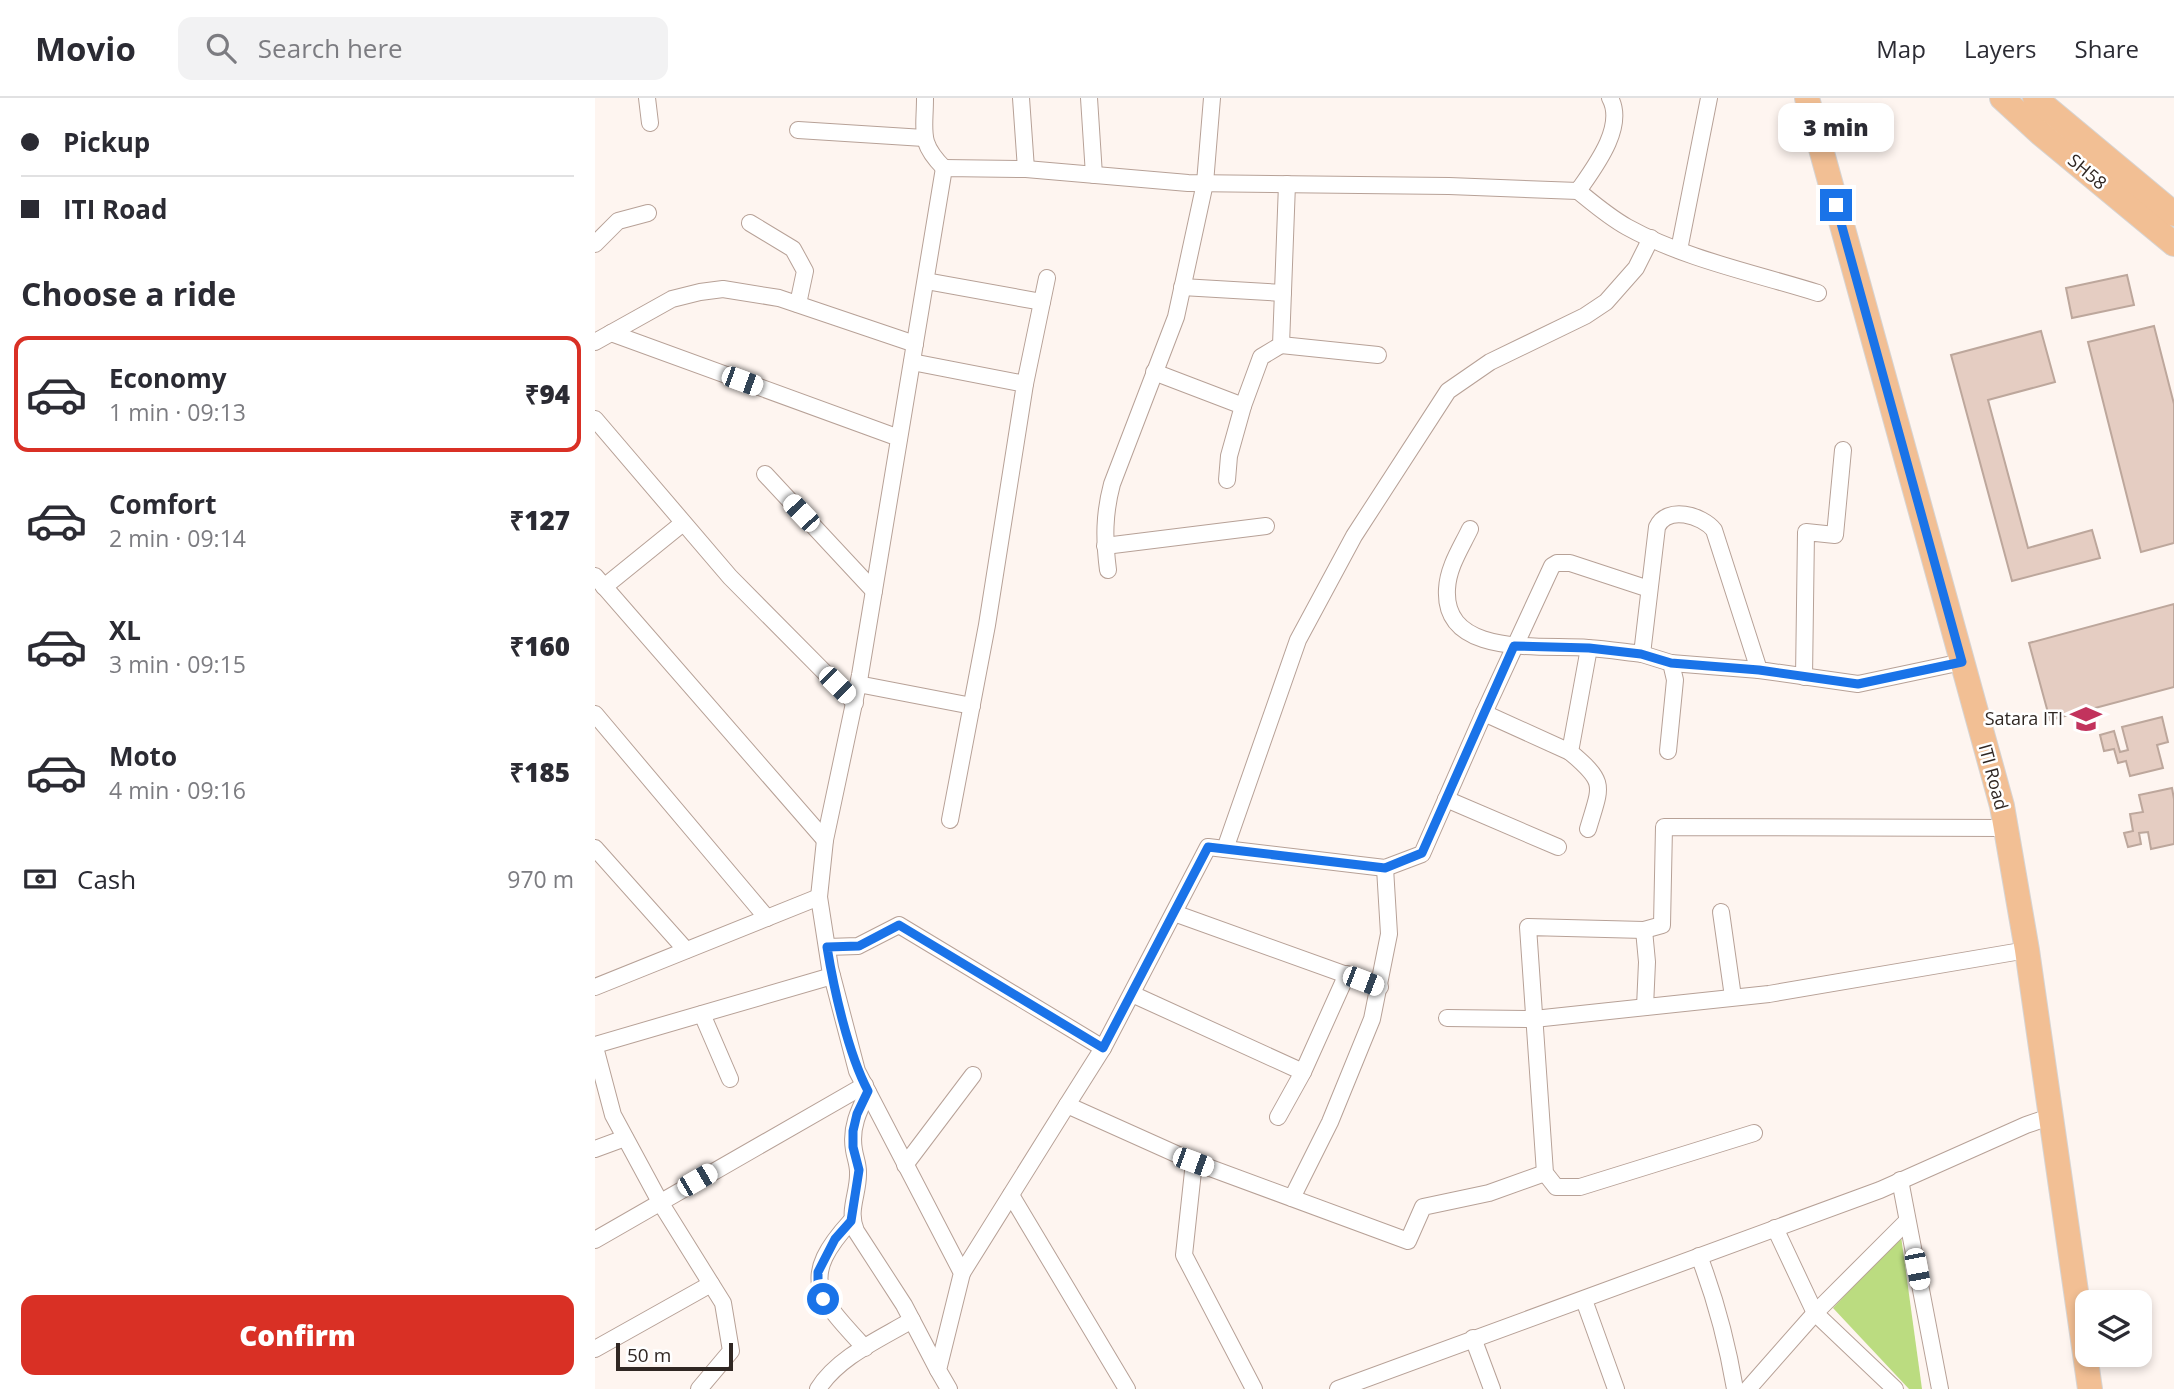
<!DOCTYPE html>
<html lang="en">
<head>
<meta charset="utf-8">
<style>
	body { margin:0; font-family:"Open Sans",sans-serif; background:#f2f2f3; color:#2b2b33; height:100vh; display:flex; flex-direction:column; font-size:26px; white-space:nowrap }
	* { box-sizing:border-box; margin:0 }
	p { font-size:23px; color:#7c7c81 }
	.icon { flex:none; width:38px; height:38px; fill:none; stroke:currentColor; stroke-width:2; stroke-linecap:round; stroke-linejoin:round }
	.map { position:relative; flex:1; overflow:hidden }
	.panel { display:flex; flex-direction:column; background:#fff; width:595px }
	.panel>* { flex:none }
	.hud { display:grid; align-content:center; height:154px; padding:0 21px; background:#fff }
	.fabs { position:absolute; left:1480px; top:1192px; display:grid; gap:14px }
	.fabs a { display:grid; place-items:center; width:77px; height:77px; border-radius:14px; background:#fff; box-shadow:0 4px 10px #0003; font-size:35px }
	.scale { position:absolute; left:21px; bottom:18px; width:117px; box-sizing:border-box; padding-left:7px; border:4px solid #302723; border-top:0; font-size:19px; line-height:24px; white-space:nowrap; color:#302723; -webkit-text-stroke:5px #fff; paint-order:stroke }
	.end { position:absolute; width:32px; height:32px; margin:-16px; border:9px solid #1a73e8; background:#fff; box-shadow:0 0 0 4px #fff }
	.from { border-radius:50% }
	.bubble { position:absolute; height:49px; border-radius:14px; background:#fff; box-shadow:0 4px 10px #0003; font-size:23px; font-weight:800; line-height:49px; text-align:center }
	.car { position:absolute; width:21px; height:42px; margin:-21px -10px; border-radius:9px; box-shadow:0 0 5px 2px #0007; background:linear-gradient(#fff 24%,#345 0 40%,#fff 0 76%,#345 0 86%,#fff 0) }
	.hud b { display:flex; align-items:center; gap:24px; height:66px; font-size:26px }
	.hud b+b { border-top:2px solid #e1e1e2 }
	.hud i { width:18px; height:18px; background:#2b2b33 }
	ul { padding:0; list-style:none }
	li { display:flex; align-items:center; gap:21px; height:116px; margin:0 14px 10px; padding:0 7px; border:4px solid transparent; border-radius:14px }
	li div { flex:1 }
	li b { display:block; font-size:26px }
	li em { font-style:normal; font-weight:800 }
	li.selected { border-color:#d93025 }
	li>.icon { width:63px; height:63px; stroke-width:1.5 }
	h2 { padding:0 21px; font-size:32px; line-height:84px }
	.pay { display:flex; align-items:center; gap:18px; height:77px; padding:0 21px; font-size:26px }
	.pay p { margin-inline-start:auto }
	.action { display:flex; gap:14px; margin-top:auto; padding:14px 21px }
	.action a { flex:1; height:80px; border-radius:14px; background:#d93025; color:#fff; font-size:28px; font-weight:800; line-height:80px; text-align:center }
	header { display:flex; align-items:center; gap:42px; box-sizing:border-box; height:98px; padding:0 35px; background:#fff; border-bottom:2px solid #e1e1e2 }
	header strong { font-size:33px }
	nav { display:flex; gap:38px; margin-inline-start:auto; font-size:24px }
	.search { width:490px; height:63px; background:#f2f2f3; display:flex; align-items:center; gap:18px; box-sizing:border-box; padding:0 24px; border-radius:14px; color:#7c7c81; font-size:26px }
	main { display:flex; flex:1; min-height:0 }
	.map>svg:first-child { display:block }
	.green { fill:#bbdc80 }
	.building { fill:#e5cdc2; stroke:#bda79c; stroke-width:2 }
	.lines { fill:none; stroke-linecap:round; stroke-linejoin:round }
	.minor-casing { stroke:#b7a197; stroke-width:18 }
	.primary-casing { stroke:#d6d4d3; stroke-width:26 }
	.minor { stroke:#fff; stroke-width:16 }
	.primary { stroke:#f2bf94; stroke-width:24 }
	.route { stroke:#1a73e8; stroke-width:9 }
	.labels { text-anchor:middle; stroke-width:5; stroke-linejoin:round; paint-order:stroke }
	.street-label { font-size:18px; fill:#302723; stroke:#fff }
	.poi-label { font-size:18px; fill:#302723; stroke:#fff; text-anchor:end }
</style>
</head>
<body>
<header>
<strong>Movio</strong>
<div class="search"><svg class="icon" aria-label="search" viewBox="0 0 24 24"><circle cx="10" cy="10" r="6"/><path d="M15 15l6 6"/></svg>Search here</div>
<nav><a>Map</a><a>Layers</a><a>Share</a></nav>
</header>
<main>
<section class="panel">
<div class="hud">
<b><i class="from"></i>Pickup</b>
<b><i></i>ITI Road</b>
</div>
<h2>Choose a ride</h2>
<ul>
<li class="selected"><svg class="icon" aria-label="car" viewBox="0 0 24 24"><path d="M5 17H2v-5l4-1 3-4h7l3 4 3 1v5h-3M9 17h6M6 11h13"/><circle cx="7" cy="17" r="2"/><circle cx="17" cy="17" r="2"/></svg><div><b>Economy</b><p>1 min · 09:13</p></div><em>₹94</em></li>
<li><svg class="icon" aria-label="car" viewBox="0 0 24 24"><path d="M5 17H2v-5l4-1 3-4h7l3 4 3 1v5h-3M9 17h6M6 11h13"/><circle cx="7" cy="17" r="2"/><circle cx="17" cy="17" r="2"/></svg><div><b>Comfort</b><p>2 min · 09:14</p></div><em>₹127</em></li>
<li><svg class="icon" aria-label="car" viewBox="0 0 24 24"><path d="M5 17H2v-5l4-1 3-4h7l3 4 3 1v5h-3M9 17h6M6 11h13"/><circle cx="7" cy="17" r="2"/><circle cx="17" cy="17" r="2"/></svg><div><b>XL</b><p>3 min · 09:15</p></div><em>₹160</em></li>
<li><svg class="icon" aria-label="car" viewBox="0 0 24 24"><path d="M5 17H2v-5l4-1 3-4h7l3 4 3 1v5h-3M9 17h6M6 11h13"/><circle cx="7" cy="17" r="2"/><circle cx="17" cy="17" r="2"/></svg><div><b>Moto</b><p>4 min · 09:16</p></div><em>₹185</em></li>
</ul>
<div class="pay"><svg class="icon" aria-label="cash" viewBox="0 0 24 24"><path d="M3 7h18v10H3z"/><circle cx="12" cy="12" r="2"/></svg>Cash<p>970 m</p></div>
<div class="action"><a>Confirm</a></div>
</section>
<div class="map">
<svg width="1579" height="1291" viewBox="0 0 1579 1291">
	<rect width="100%" height="100%" fill="#fef5f0"/>
	<polygon class="green" points="1306,1138 1327,1291 1314,1291 1238,1210"/>
	<g class="building">
		<polygon points="1532,177 1539,207 1477,220 1471,190"/>
		<polygon points="1559,228 1579,306 1579,445 1546,454 1493,244"/>
		<polygon points="1446,233 1460,284 1393,302 1433,450 1497,432 1505,460 1417,483 1356,257"/>
		<polygon points="1579,506 1579,589 1455,622 1434,545"/>
		<polygon points="1567,619 1573,644 1562,647 1568,670 1535,678 1531,663 1523,665 1519,651 1509,653 1505,637 1519,633 1525,654 1533,652 1527,629"/>
		<polygon points="1577,690 1579,701 1579,746 1556,751 1553,734 1544,735 1546,746 1533,749 1529,735 1538,733 1535,716 1548,714 1544,697"/>
	</g>
	<g class="lines">
		<g class="minor-casing">
			<g id="minor">
				<polyline points="52,0 55,25"/>
				<path d="M 330,0 C 330,34 323,44 349,70"/>
				<polyline points="426,0 431,71"/>
				<polyline points="494,0 499,77"/>
				<polyline points="203,32 329,40"/>
				<path d="M 983,93 C 999,106 1014,119 1032,129 C 1090,161 1159,175 1223,195"/>
				<polyline points="155,125 198,151 210,173 203,206"/>
				<polyline points="0,146 23,123 53,115"/>
				<polyline points="1084,152 1114,0"/>
				<polyline points="331,183 447,204"/>
				<polyline points="587,189 688,195"/>
				<polyline points="16,235 304,340"/>
				<polyline points="0,244 77,201 105,194 128,191 184,200 320,246"/>
				<polyline points="686,247 783,257"/>
				<polyline points="317,264 430,286 392,527 355,722"/>
				<polyline points="559,274 648,308 634,358 632,382"/>
				<polyline points="430,286 452,180"/>
				<polyline points="648,308 666,259 686,247 692,86"/>
				<polyline points="0,321 135,479 260,605"/>
				<polyline points="170,376 279,493"/>
				<path d="M 875,431 C 866,450 853,469 852,491 C 848,561 949,546 993,550 C 1011,551 1029,554 1047,556 L 1062,429 C 1072,407 1107,417 1119,432 L 1164,572 L 1263,586 L 1367,564"/>
				<polyline points="510,448 671,428"/>
				<path d="M 513,472 C 509,441 509,416 517,386 L 581,219 L 610,85 L 617,0"/>
				<polyline points="0,478 230,742"/>
				<polyline points="9,489 88,425"/>
				<polyline points="1047,556 1076,565 1080,582 1073,653"/>
				<polyline points="1076,565 1164,572"/>
				<polyline points="1209,579 1211,434 1240,437 1248,352"/>
				<polyline points="263,586 377,608"/>
				<polyline points="889,615 975,654"/>
				<polyline points="0,616 172,820"/>
				<polyline points="851,701 963,749"/>
				<path d="M 993,731 C 1006,687 1012,685 975,654 L 994,550"/>
				<polyline points="0,750 91,852"/>
				<polyline points="630,751 703,542 759,438 853,293 895,264 990,218 1011,204 1041,170 1056,140"/>
				<polyline points="1126,814 1138,899"/>
				<polyline points="579,815 785,889"/>
				<polyline points="1049,832 1052,864 1050,909"/>
				<polyline points="232,849 263,848 304,827 508,950 613,749 790,770 827,756 889,615 957,468 962,465 975,465 1054,491"/>
				<polyline points="0,889 224,799"/>
				<polyline points="537,896 708,974"/>
				<polyline points="107,916 135,981"/>
				<polyline points="852,920 939,921 1174,896 1432,852"/>
				<polyline points="0,947 237,878"/>
				<polyline points="0,949 18,1017 65,1104 128,1205 136,1253 104,1291"/>
				<path d="M 273,994 C 264,1012 255,1030 259,1052 C 260,1059 263,1066 263,1074 C 264,1095 252,1112 261,1133 L 309,1207 L 343,1272"/>
				<polyline points="472,1007 508,950"/>
				<polyline points="683,1019 708,974 752,876"/>
				<polyline points="1159,1035 985,1089 961,1089 950,1075 933,829 1049,832 1067,827 1069,729 1410,730"/>
				<polyline points="0,1051 30,1040"/>
				<polyline points="310,1067 378,977"/>
				<polyline points="1305,1082 1345,1291"/>
				<polyline points="416,1097 532,1291"/>
				<polyline points="697,1100 735,1024 777,921 794,836 790,770"/>
				<path d="M 256,1123 C 203,1181 223,1199 270,1250"/>
				<polyline points="1180,1130 1220,1215 1300,1291"/>
				<polyline points="0,1142 270,987"/>
				<path d="M 1104,1158 C 1121,1202 1132,1244 1140,1291"/>
				<polyline points="367,1175 472,1007 599,1064"/>
				<polyline points="989,1202 1021,1291"/>
				<polyline points="878,1240 897,1291"/>
				<polyline points="0,1251 116,1186"/>
				<path d="M 223,1291 C 243,1259 285,1241 317,1222"/>
				<path d="M 354,1291 L 343,1272 L 367,1175 L 262,973 L 235,870 L 224,799 L 230,742 L 265,577 L 349,70 L 431,71 L 593,85 L 854,88 L 983,93 C 999,70 1031,29 1015,0"/>
				<polyline points="659,1291 589,1157 599,1064 813,1143 828,1109 894,1095 950,1075"/>
				<polyline points="743,1291 1285,1092 1431,1027 1457,1018"/>
				<polyline points="1153,1291 1220,1215 1312,1123"/>
			</g>
		</g>
		<g class="primary-casing">
			<g id="primary">
				<polyline points="1212,0 1407,708 1432,852 1495,1291"/>
				<polyline points="1407,0 1445,35 1579,146"/>
				<polyline points="1440,0 1579,116"/>
			</g>
		</g>
		<use href="#minor" class="minor"/>
		<use href="#primary" class="primary"/>
	</g>
	<g class="lines">
		<path class="route" d="M 228,1201 L 223,1185 L 223,1174 L 240,1141 L 256,1123 L 264,1072 L 258,1049 L 258,1033 L 262,1016 L 273,993 C 253,955 239,892 232,849 L 264,848 L 304,827 L 508,950 L 613,749 L 790,770 L 827,755 L 919,548 L 994,550 L 1046,556 L 1076,565 L 1164,572 L 1263,586 L 1367,564 L 1241,107"/>
	</g>
	<defs>
		<g id="university-bare" transform="scale(2.415)"><path d="M0-5L7-2L0 1L-7-2ZM-4 1L0 2.5L4 1V4Q0 6-4 4Z" fill="#c2335d" stroke="#fff" stroke-width="2.5" paint-order="stroke"/></g>
	</defs>
	<g fill-rule="evenodd">
		<use href="#university-bare" x="1491" y="621"/>
	</g>
	<g class="labels">
		<g class="street-label">
			<text transform="translate(1492 74) rotate(40)" y="6">SH58</text>
			<text transform="translate(1398 679) rotate(75)" y="6">ITI Road</text>
		</g>
		<g class="poi-label">
			<text x="1468" y="627">Satara ITI</text>
		</g>
	</g>
</svg>
<div class="fabs">
<a><svg class="icon" aria-label="layers" viewBox="0 0 24 24"><path d="M12 4l9 5-9 5-9-5zM3 14l9 5 9-5"/></svg></a>
</div>
<div class="scale">50 m</div>
<i class="end from" style="left:228px;top:1201px"></i>
<i class="end" style="left:1241px;top:107px"></i>
<div class="bubble" style="left:1183px;top:5px;width:116px">3 min</div>
<i class="car" style="left:147px;top:283px;rotate:110deg"></i>
<i class="car" style="left:206px;top:415px;rotate:317deg"></i>
<i class="car" style="left:242px;top:587px;rotate:135deg"></i>
<i class="car" style="left:768px;top:883px;rotate:111deg"></i>
<i class="car" style="left:598px;top:1064px;rotate:110deg"></i>
<i class="car" style="left:102px;top:1082px;rotate:60deg"></i>
<i class="car" style="left:1322px;top:1171px;rotate:169deg"></i>
</div>
</main>
</body>
</html>
